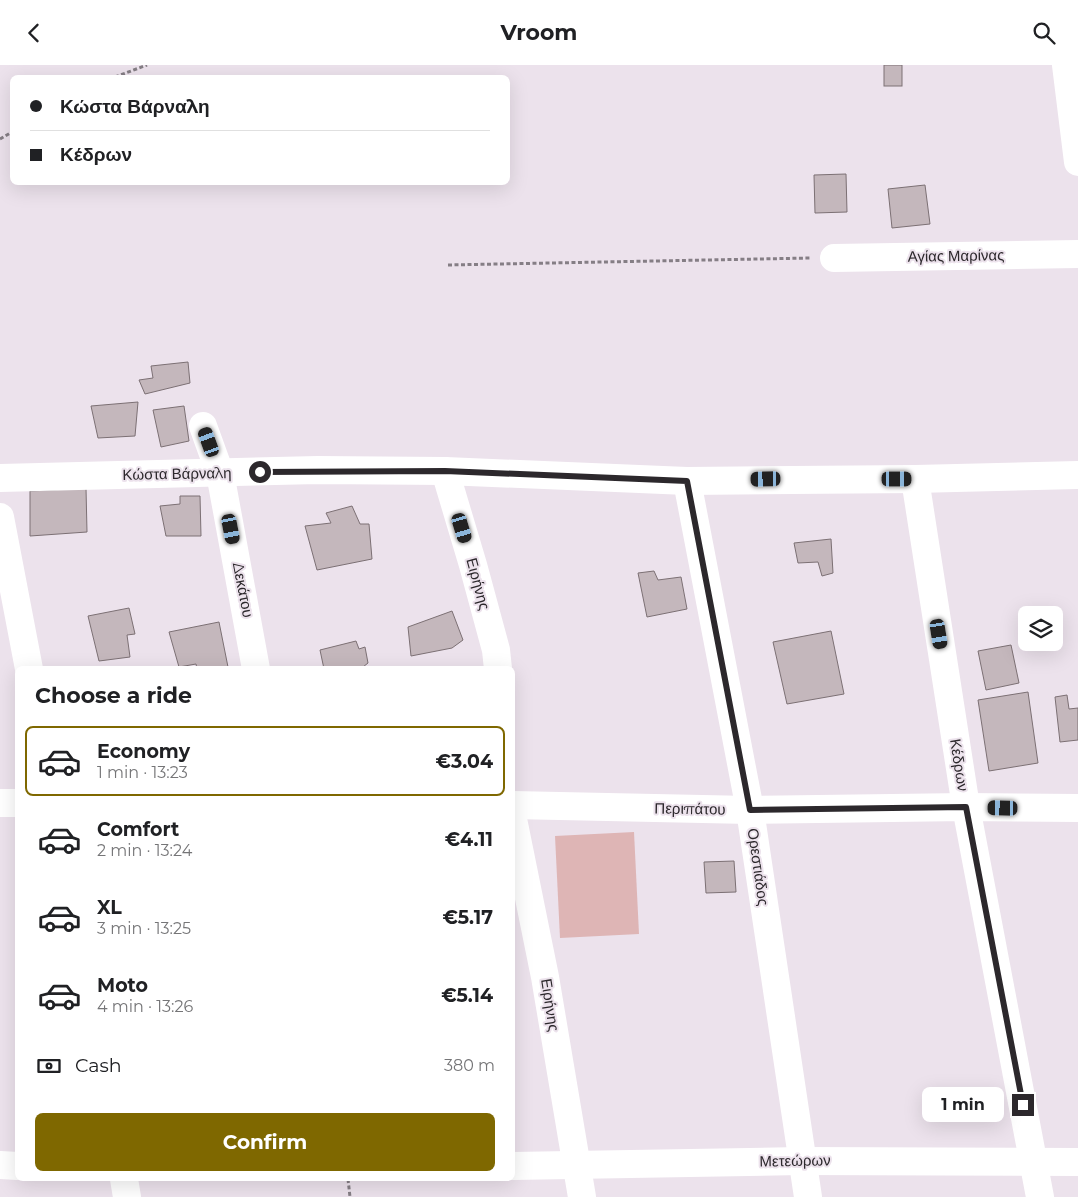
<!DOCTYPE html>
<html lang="en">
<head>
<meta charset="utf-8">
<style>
	body { margin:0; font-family:Montserrat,sans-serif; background:#f2f2f2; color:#202124; height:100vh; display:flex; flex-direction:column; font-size:19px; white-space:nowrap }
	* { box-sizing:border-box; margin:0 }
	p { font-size:16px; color:#757577 }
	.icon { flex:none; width:28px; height:28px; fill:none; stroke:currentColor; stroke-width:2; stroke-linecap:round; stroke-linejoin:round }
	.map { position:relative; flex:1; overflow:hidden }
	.side { position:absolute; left:15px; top:601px; width:500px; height:515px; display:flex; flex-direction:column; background:#fff; border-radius:8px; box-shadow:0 5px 20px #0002 }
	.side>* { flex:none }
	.hud { position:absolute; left:10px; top:10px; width:500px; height:110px; border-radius:8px; box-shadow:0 5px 20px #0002; display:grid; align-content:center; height:110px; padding:0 20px; background:#fff }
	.fabs { position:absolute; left:1018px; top:541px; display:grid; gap:10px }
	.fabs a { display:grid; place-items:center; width:45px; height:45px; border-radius:8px; background:#fff; box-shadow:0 5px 20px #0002; font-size:25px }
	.end { position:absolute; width:22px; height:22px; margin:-11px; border:6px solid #2c282c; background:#fff; box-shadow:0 0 0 2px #fff }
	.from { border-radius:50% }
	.bubble { position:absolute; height:35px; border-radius:8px; background:#fff; box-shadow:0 5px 20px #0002; font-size:16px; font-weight:700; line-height:35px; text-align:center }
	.car { position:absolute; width:15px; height:30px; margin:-15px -8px; border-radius:6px; box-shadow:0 0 4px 1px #0007; background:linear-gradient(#222 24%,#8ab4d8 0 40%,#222 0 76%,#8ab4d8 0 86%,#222 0) }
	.hud b { display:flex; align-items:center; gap:18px; height:48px; font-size:19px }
	.hud b+b { border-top:1px solid #e0e0e0 }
	.hud i { width:12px; height:12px; background:#202124 }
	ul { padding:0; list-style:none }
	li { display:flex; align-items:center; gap:15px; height:70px; margin:0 10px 8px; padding:0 10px; border:2px solid transparent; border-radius:8px }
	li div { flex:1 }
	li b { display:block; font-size:19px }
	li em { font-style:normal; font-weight:700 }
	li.selected { border-color:#7f6800 }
	li>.icon { width:45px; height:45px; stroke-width:1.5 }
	h2 { padding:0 20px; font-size:22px; line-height:60px }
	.pay { display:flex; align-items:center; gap:12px; height:55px; padding:0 20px; font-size:19px }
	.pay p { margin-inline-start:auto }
	.primary-button { display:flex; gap:10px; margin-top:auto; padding:10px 20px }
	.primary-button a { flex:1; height:58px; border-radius:8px; background:#7f6800; color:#fff; font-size:20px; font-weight:700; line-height:58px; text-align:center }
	header { display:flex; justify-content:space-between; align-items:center; height:65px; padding:0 20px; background:#fff; font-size:22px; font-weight:700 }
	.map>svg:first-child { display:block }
	.green { fill:#deb5b5 }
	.building { fill:#c4b7bc; stroke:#7c7074 }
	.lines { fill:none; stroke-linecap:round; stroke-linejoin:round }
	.path { stroke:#857e85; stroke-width:3; stroke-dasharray:4 2.5; stroke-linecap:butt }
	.minor { stroke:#fff; stroke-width:28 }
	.route { stroke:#2c282c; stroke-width:6 }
	.labels { text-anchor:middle; stroke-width:4; stroke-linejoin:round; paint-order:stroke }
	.street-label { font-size:15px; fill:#2c282c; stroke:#ece2ec }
</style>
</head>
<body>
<header><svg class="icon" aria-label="back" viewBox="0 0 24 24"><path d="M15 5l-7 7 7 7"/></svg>Vroom<svg class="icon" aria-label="search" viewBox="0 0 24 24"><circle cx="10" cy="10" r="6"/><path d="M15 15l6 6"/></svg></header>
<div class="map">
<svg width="1078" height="1132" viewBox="0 0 1078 1132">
	<rect width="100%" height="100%" fill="#ece2ec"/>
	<polygon class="green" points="634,767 639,869 560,873 555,771"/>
	<g class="building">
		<rect x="884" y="0" width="18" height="21"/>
		<polygon points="846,109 847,147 815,148 814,110"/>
		<polygon points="925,120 930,159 892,163 888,124"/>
		<polygon points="188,297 190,318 145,329 139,315 153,313 151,301"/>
		<polygon points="138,337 135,371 98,373 91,341"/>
		<polygon points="184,341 189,376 161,382 153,345"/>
		<polygon points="86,423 87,467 30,471 30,426"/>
		<polygon points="180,431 200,431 201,471 166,471 160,441 180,439"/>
		<polygon points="352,441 360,459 369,459 372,494 317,505 305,461 331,458 326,448"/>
		<polygon points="831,474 833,508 822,511 818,497 798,498 794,478"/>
		<polygon points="654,506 658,515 681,512 687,544 647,552 638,508"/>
		<polygon points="129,543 135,569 127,570 130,592 99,596 88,551"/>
		<polygon points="452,546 463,575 452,583 411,591 408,562"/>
		<polygon points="219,557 228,602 197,604 196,599 179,602 169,567"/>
		<polygon points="831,566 844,629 787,639 773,577"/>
		<polygon points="356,576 359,584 365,582 368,598 363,602 363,604 324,604 320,585"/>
		<polygon points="1011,580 1019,618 986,625 978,586"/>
		<polygon points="1028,627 1038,698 989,706 978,635"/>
		<polygon points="1067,630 1069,644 1078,643 1078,675 1060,677 1055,632"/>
		<polygon points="734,796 736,827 706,828 704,797"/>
	</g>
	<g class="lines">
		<g class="path">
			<polyline points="115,12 147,0"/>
			<polyline points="0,74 12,67"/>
			<polyline points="448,200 811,193"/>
			<polyline points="348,1114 350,1132"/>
		</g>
		<g class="minor">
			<polyline points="1066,0 1078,97"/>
			<polyline points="834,193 1078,189"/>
			<polyline points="203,361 220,408 256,604"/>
			<polyline points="445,406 473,500 496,585 498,604"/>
			<polyline points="0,413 318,405 445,406 687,416 915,414 1078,410"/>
			<polyline points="915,414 966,742 1040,1132"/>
			<polyline points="687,416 750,745 808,1132"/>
			<polyline points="0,452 29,604"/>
			<polyline points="0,738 18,738"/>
			<polyline points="512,740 750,745 966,742 1078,743"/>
			<polyline points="512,749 545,912 582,1132"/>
			<polyline points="0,1100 18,1101"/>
			<polyline points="512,1101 801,1096 1078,1097"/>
			<polyline points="124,1114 127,1132"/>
		</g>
	</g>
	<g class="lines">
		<polyline class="route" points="260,407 445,406 687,416 750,745 966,742 1023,1040"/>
	</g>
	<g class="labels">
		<g class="street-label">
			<text transform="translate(956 191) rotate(-1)" y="5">Αγίας Μαρίνας</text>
			<text transform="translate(177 409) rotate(-1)" y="5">Κώστα Βάρναλη</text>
			<text transform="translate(478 519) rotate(75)" y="5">Ειρήνης</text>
			<text transform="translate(243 525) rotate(79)" y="5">Δεκάτου</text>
			<text transform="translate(959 700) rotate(81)" y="5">Κέδρων</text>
			<text transform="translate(690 744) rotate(1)" y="5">Περιπάτου</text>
			<text transform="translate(758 802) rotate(82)" y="5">Ορεστιάδος</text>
			<text transform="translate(550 940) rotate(81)" y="5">Ειρήνης</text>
			<text transform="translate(795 1096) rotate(-1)" y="5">Μετεώρων</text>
		</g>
	</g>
</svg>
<div class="fabs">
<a><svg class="icon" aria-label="layers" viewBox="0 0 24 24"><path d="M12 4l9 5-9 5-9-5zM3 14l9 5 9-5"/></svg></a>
</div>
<i class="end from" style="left:260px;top:407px"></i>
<i class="end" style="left:1023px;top:1040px"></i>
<div class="bubble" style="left:922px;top:1022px;width:82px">1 min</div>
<i class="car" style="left:209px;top:377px;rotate:340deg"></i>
<i class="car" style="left:766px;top:414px;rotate:269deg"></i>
<i class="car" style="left:897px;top:414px;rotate:90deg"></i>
<i class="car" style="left:462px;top:463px;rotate:163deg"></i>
<i class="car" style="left:231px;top:464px;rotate:169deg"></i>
<i class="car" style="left:939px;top:569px;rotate:171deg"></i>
<i class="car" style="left:1003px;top:743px;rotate:271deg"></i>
<div class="hud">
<b><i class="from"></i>Κώστα Βάρναλη</b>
<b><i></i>Κέδρων</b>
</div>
<section class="side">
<h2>Choose a ride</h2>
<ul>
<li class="selected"><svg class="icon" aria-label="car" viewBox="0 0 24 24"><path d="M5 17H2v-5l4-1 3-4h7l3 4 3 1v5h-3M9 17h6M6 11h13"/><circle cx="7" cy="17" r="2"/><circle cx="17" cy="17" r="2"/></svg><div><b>Economy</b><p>1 min · 13:23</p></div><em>€3.04</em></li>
<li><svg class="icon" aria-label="car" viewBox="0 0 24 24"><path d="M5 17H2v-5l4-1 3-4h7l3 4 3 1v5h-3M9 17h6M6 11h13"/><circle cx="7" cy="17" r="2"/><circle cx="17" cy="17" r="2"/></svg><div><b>Comfort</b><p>2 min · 13:24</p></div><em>€4.11</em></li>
<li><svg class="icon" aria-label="car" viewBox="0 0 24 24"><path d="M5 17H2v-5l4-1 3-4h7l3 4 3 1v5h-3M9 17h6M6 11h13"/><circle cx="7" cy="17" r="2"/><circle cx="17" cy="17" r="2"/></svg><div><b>XL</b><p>3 min · 13:25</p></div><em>€5.17</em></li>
<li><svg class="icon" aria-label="car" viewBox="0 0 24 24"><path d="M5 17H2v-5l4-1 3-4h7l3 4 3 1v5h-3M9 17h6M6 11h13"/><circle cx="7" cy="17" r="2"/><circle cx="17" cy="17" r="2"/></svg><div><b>Moto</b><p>4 min · 13:26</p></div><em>€5.14</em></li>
</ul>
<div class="pay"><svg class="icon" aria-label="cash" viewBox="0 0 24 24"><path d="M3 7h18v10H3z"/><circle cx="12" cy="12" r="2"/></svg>Cash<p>380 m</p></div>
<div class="primary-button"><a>Confirm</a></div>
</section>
</div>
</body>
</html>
